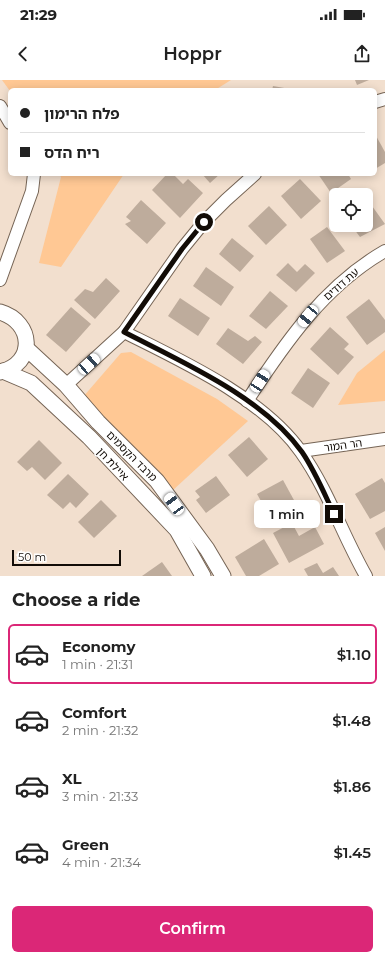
<!DOCTYPE html>
<html lang="en">
<head>
<meta charset="utf-8">
<style>
	body { margin:0; font-family:Montserrat,"Noto Sans Hebrew",sans-serif; background:#f6f6f6; color:#222; height:100vh; display:flex; flex-direction:column; font-size:15px; white-space:nowrap }
	* { box-sizing:border-box; margin:0 }
	p { font-size:13px; color:#767676 }
	.icon { flex:none; width:22px; height:22px; fill:none; stroke:currentColor; stroke-width:2; stroke-linecap:round; stroke-linejoin:round }
	.map { position:relative; height:496px; overflow:hidden }
	.side { display:flex; flex-direction:column; background:#fff; flex:1 }
	.side>* { flex:none }
	.guide { position:absolute; left:8px; top:8px; width:369px; height:88px; border-radius:6px; box-shadow:0 2px 10px #0003; display:grid; align-content:center; height:88px; padding:0 12px; background:#fff }
	.tools { position:absolute; left:329px; top:108px; display:grid; gap:8px }
	.tools a { display:grid; place-items:center; width:44px; height:44px; border-radius:6px; background:#fff; box-shadow:0 2px 10px #0003; font-size:20px }
	.scale { position:absolute; left:12px; bottom:10px; width:109px; box-sizing:border-box; padding-left:4px; border:2px solid #120c07; border-top:0; font-size:11px; line-height:14px; white-space:nowrap; color:#120c07; -webkit-text-stroke:3px #fff; paint-order:stroke }
	.end { position:absolute; width:18px; height:18px; margin:-9px; border:5px solid #120c07; background:#fff; box-shadow:0 0 0 2px #fff }
	.from { border-radius:50% }
	.bubble { position:absolute; height:28px; border-radius:6px; background:#fff; box-shadow:0 2px 10px #0003; font-size:13px; font-weight:600; line-height:28px; text-align:center }
	.car { position:absolute; width:12px; height:24px; margin:-12px -6px; border-radius:5px; box-shadow:0 0 3px 1px #0007; background:linear-gradient(#fff 24%,#345 0 40%,#fff 0 76%,#345 0 86%,#fff 0) }
	.guide b { display:flex; align-items:center; gap:14px; height:38px; font-size:15px }
	.guide b+b { border-top:1px solid #e0e0e0 }
	.guide i { width:10px; height:10px; background:#222 }
	ul { padding:0; list-style:none }
	li { display:flex; align-items:center; gap:12px; height:60px; margin:0 8px 6px; padding:0 4px; border:2px solid transparent; border-radius:6px }
	li div { flex:1 }
	li b { display:block; font-size:15px }
	li em { font-style:normal; font-weight:600 }
	li.current { border-color:#db2777 }
	li>.icon { width:36px; height:36px; stroke-width:1.5 }
	h2 { padding:0 12px; font-size:18px; line-height:48px }
	.action { display:flex; gap:8px; margin-top:auto; padding:8px 12px }
	.action a { flex:1; height:46px; border-radius:6px; background:#db2777; color:#fff; font-size:16px; font-weight:600; line-height:46px; text-align:center }
	.status { display:flex; justify-content:space-between; align-items:center; height:28px; padding:0 20px; background:#fff; direction:ltr }
	.status svg { height:11px; fill:currentColor }
	header { display:flex; justify-content:space-between; align-items:center; height:52px; padding:0 12px; background:#fff; font-size:18px; font-weight:600 }
	.map>svg:first-child { display:block }
	.green { fill:#ffc894 }
	.building { fill:#beac9c }
	.lines { fill:none; stroke-linecap:round; stroke-linejoin:round }
	.minor-casing { stroke:#756455; stroke-width:14 }
	.tertiary-casing { stroke:#756455; stroke-width:17 }
	.minor { stroke:#fff; stroke-width:12 }
	.tertiary { stroke:#fff; stroke-width:15 }
	.route { stroke:#120c07; stroke-width:5 }
	.labels { text-anchor:middle; stroke-width:3; stroke-linejoin:round; paint-order:stroke }
	.street-label { font-size:11px; fill:#120c07; stroke:#fff }
</style>
</head>
<body>
<div class="status"><b>21:29</b><svg viewBox="0 0 49 12"><path d="M0 12V9h3v3zM5 12V6h3v6zM10 12V3h3v9zM15 12V0h3v12zM26 1h20v11H26zM47 4h2v5h-2z"/></svg></div>
<header><svg class="icon" aria-label="back" viewBox="0 0 24 24"><path d="M15 5l-7 7 7 7"/></svg>Hoppr<svg class="icon" aria-label="share" viewBox="0 0 24 24"><path d="M12 15V3M7 8l5-5 5 5M5 13v7h14v-7"/></svg></header>
<div class="map">
<svg width="385" height="496" viewBox="0 0 385 496">
	<rect width="100%" height="100%" fill="#f2dfce"/>
	<g class="green">
		<polygon points="2,0 231,0 215,10 10,11"/>
		<polygon points="59,94 124,94 61,187 39,183 61,97"/>
		<polygon points="385,270 385,321 338,325 357,293"/>
		<polygon points="131,272 217,319 248,341 172,411 83,317 121,273"/>
	</g>
	<g class="building">
		<polygon points="355,0 369,0 357,5"/>
		<polygon points="273,6 290,9 290,10 272,10"/>
		<polygon points="375,54 385,72 385,83 375,89"/>
		<polygon points="167,94 173,94 183,104 188,99 203,113 180,138 152,110"/>
		<polygon points="202,94 220,94 210,103"/>
		<polygon points="318,94 348,94 351,99 331,113"/>
		<polygon points="300,99 321,121 301,139 281,116"/>
		<polygon points="367,119 385,144 360,157 351,145 366,145 366,120"/>
		<polygon points="141,120 166,143 147,164 125,144 131,141 126,137"/>
		<polygon points="269,126 287,145 266,165 248,146"/>
		<polygon points="327,147 345,171 327,183 310,159"/>
		<polygon points="232,158 254,176 240,192 219,174"/>
		<polygon points="288,183 297,192 305,184 315,193 296,212 276,195"/>
		<polygon points="206,187 234,207 221,226 193,206"/>
		<polygon points="106,198 120,211 95,239 74,220 85,209 93,212"/>
		<polygon points="270,211 288,226 266,249 249,236"/>
		<polygon points="180,218 210,238 198,256 168,236"/>
		<polygon points="369,219 385,240 385,252 367,265 346,237"/>
		<polygon points="71,227 91,244 66,272 46,255"/>
		<polygon points="330,247 349,264 344,269 354,277 338,295 310,269"/>
		<polygon points="228,248 248,261 255,256 262,262 243,284 216,264"/>
		<polygon points="308,288 330,303 313,328 291,313"/>
		<polygon points="249,357 268,379 247,397 228,375"/>
		<polygon points="39,360 62,383 45,400 32,387 27,391 17,382"/>
		<polygon points="68,394 89,414 76,428 70,422 63,429 47,415"/>
		<polygon points="216,396 230,415 206,433 196,420 200,417 195,411"/>
		<polygon points="382,398 385,403 385,431 370,439 355,414"/>
		<polygon points="283,400 295,422 270,437 257,414"/>
		<polygon points="101,420 117,436 94,458 78,442"/>
		<polygon points="292,443 299,456 315,447 324,464 289,483 273,453"/>
		<polygon points="385,447 385,471 375,453"/>
		<polygon points="264,459 279,484 259,496 246,496 235,477"/>
		<polygon points="162,482 172,496 142,496"/>
		<polygon points="317,483 323,493 333,487 339,496 308,496 304,489"/>
	</g>
	<g class="lines">
		<g class="minor-casing">
			<g id="minor">
				<polyline points="375,22 385,19"/>
				<polyline points="0,26 10,43"/>
				<polyline points="0,200 32,111 34,94"/>
				<path d="M 124,252 C 182,281 263,318 301,372 C 328,410 343,456 366,496"/>
				<polyline points="66,305 124,252 182,169 204,142 226,120 255,94"/>
				<path d="M 247,321 C 285,263 324,206 385,171"/>
				<polyline points="301,371 385,359"/>
			</g>
		</g>
		<g class="tertiary-casing">
			<g id="tertiary">
				<path d="M 0,232 C 34,242 36,284 0,292"/>
				<polyline points="26,268 66,305 98,342 157,401 207,469 223,496"/>
				<polyline points="3,291 31,303 89,357 177,450 203,496"/>
			</g>
		</g>
		<use href="#minor" class="minor"/>
		<use href="#tertiary" class="tertiary"/>
	</g>
	<g class="lines">
		<path class="route" d="M 204,142 L 182,169 L 124,252 C 182,282 263,317 302,372 C 315,391 324,413 334,434"/>
	</g>
	<g class="labels">
		<g class="street-label">
			<text transform="translate(341 204) rotate(-41)" y="4">עת דודים</text>
			<text transform="translate(343 365) rotate(-8)" y="4">הר המור</text>
			<text transform="translate(132 376) rotate(45)" y="4">מרבד הקסמים</text>
			<text transform="translate(113 384) rotate(47)" y="4">איילת חן</text>
		</g>
	</g>
</svg>
<div class="tools">
<a><svg class="icon" aria-label="locate" viewBox="0 0 24 24"><circle cx="12" cy="12" r="6"/><path d="M12 2v4M12 18v4M2 12h4M18 12h4"/></svg></a>
</div>
<div class="scale">50 m</div>
<i class="end from" style="left:204px;top:142px"></i>
<i class="end" style="left:334px;top:434px"></i>
<div class="bubble" style="left:254px;top:420px;width:66px">1 min</div>
<i class="car" style="left:308px;top:236px;rotate:219deg"></i>
<i class="car" style="left:89px;top:284px;rotate:48deg"></i>
<i class="car" style="left:260px;top:301px;rotate:33deg"></i>
<i class="car" style="left:174px;top:424px;rotate:324deg"></i>
<div class="guide">
<b><i class="from"></i>פלח הרימון</b>
<b><i></i>ריח הדס</b>
</div>
</div>
<section class="side">
<h2>Choose a ride</h2>
<ul>
<li class="current"><svg class="icon" aria-label="car" viewBox="0 0 24 24"><path d="M5 17H2v-5l4-1 3-4h7l3 4 3 1v5h-3M9 17h6M6 11h13"/><circle cx="7" cy="17" r="2"/><circle cx="17" cy="17" r="2"/></svg><div><b>Economy</b><p>1 min · 21:31</p></div><em>$1.10</em></li>
<li><svg class="icon" aria-label="car" viewBox="0 0 24 24"><path d="M5 17H2v-5l4-1 3-4h7l3 4 3 1v5h-3M9 17h6M6 11h13"/><circle cx="7" cy="17" r="2"/><circle cx="17" cy="17" r="2"/></svg><div><b>Comfort</b><p>2 min · 21:32</p></div><em>$1.48</em></li>
<li><svg class="icon" aria-label="car" viewBox="0 0 24 24"><path d="M5 17H2v-5l4-1 3-4h7l3 4 3 1v5h-3M9 17h6M6 11h13"/><circle cx="7" cy="17" r="2"/><circle cx="17" cy="17" r="2"/></svg><div><b>XL</b><p>3 min · 21:33</p></div><em>$1.86</em></li>
<li><svg class="icon" aria-label="car" viewBox="0 0 24 24"><path d="M5 17H2v-5l4-1 3-4h7l3 4 3 1v5h-3M9 17h6M6 11h13"/><circle cx="7" cy="17" r="2"/><circle cx="17" cy="17" r="2"/></svg><div><b>Green</b><p>4 min · 21:34</p></div><em>$1.45</em></li>
</ul>
<div class="action"><a>Confirm</a></div>
</section>
</body>
</html>
